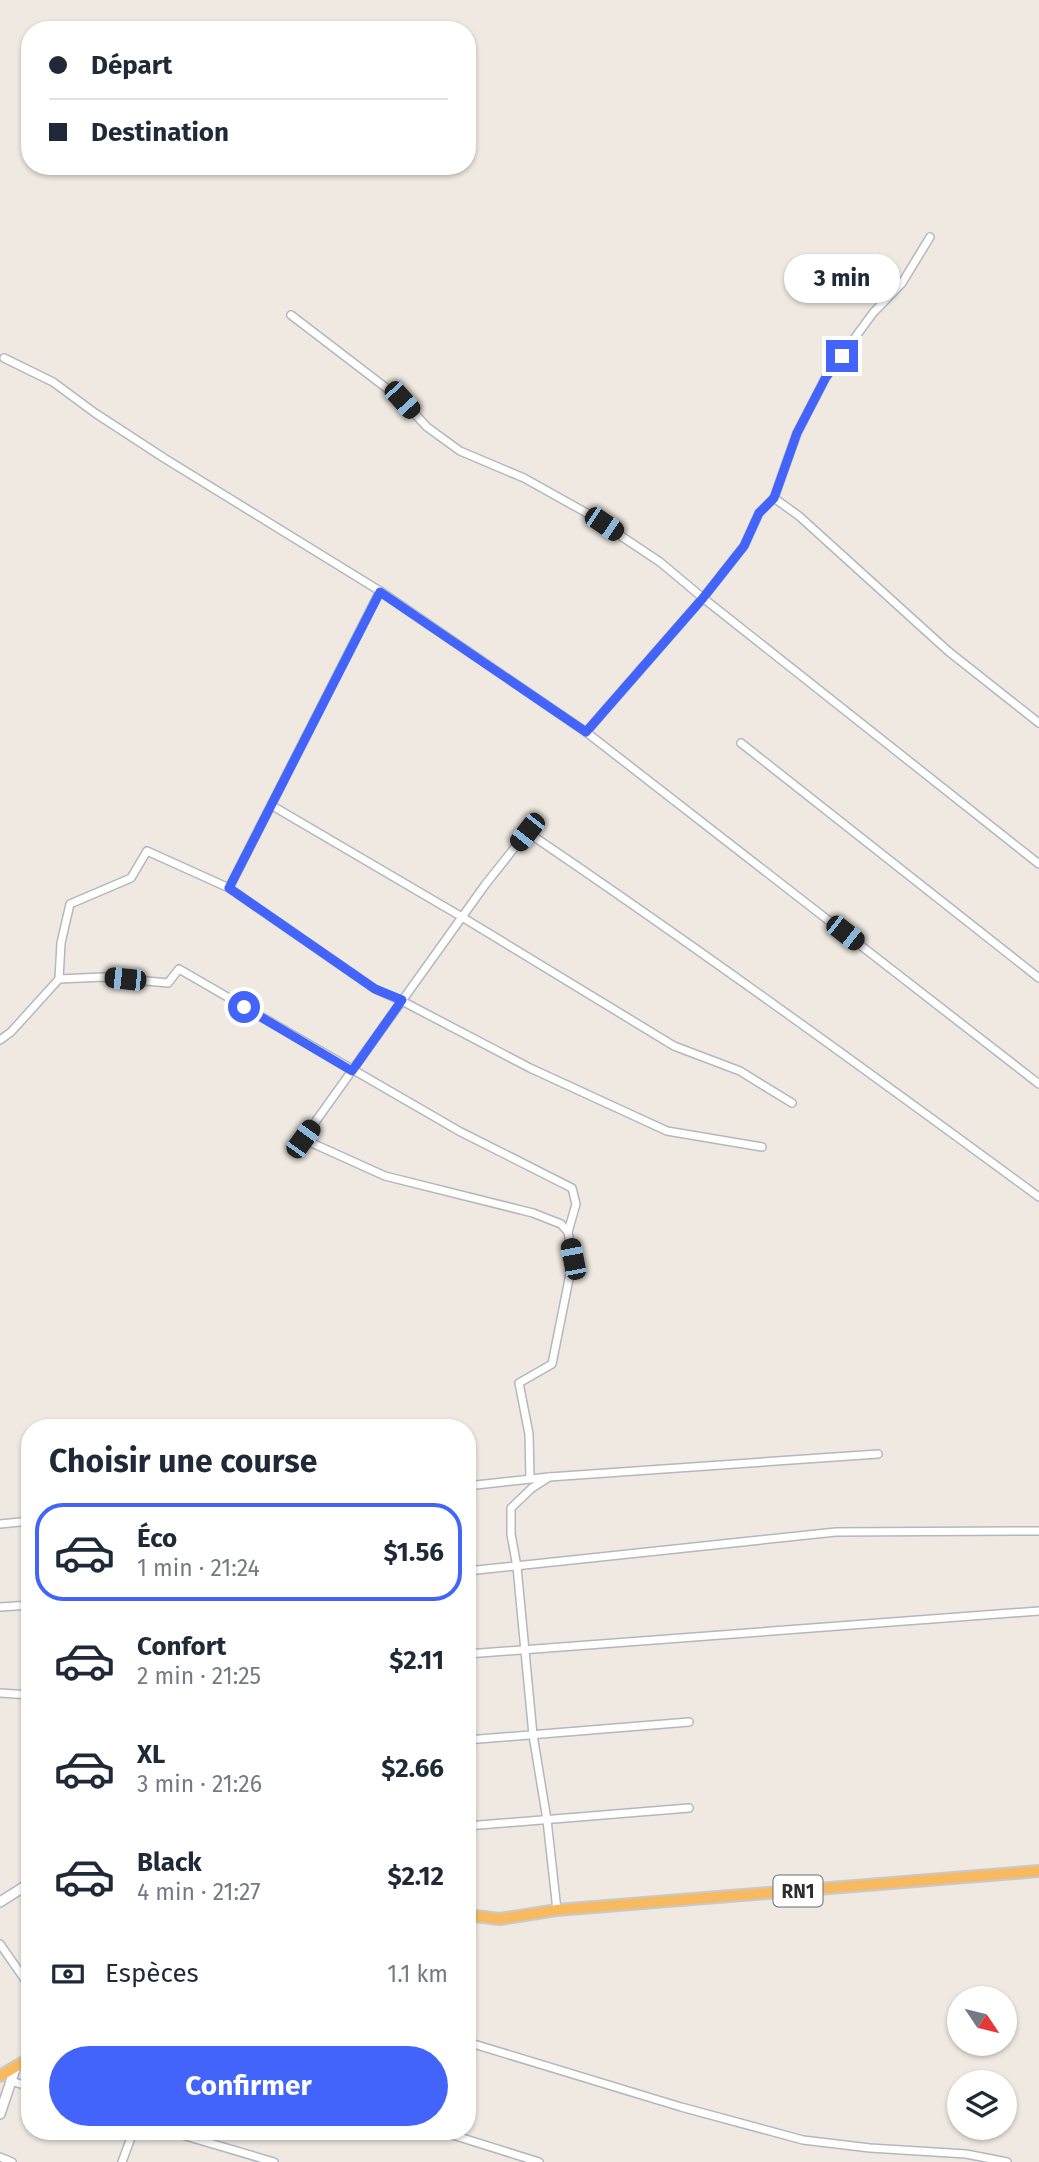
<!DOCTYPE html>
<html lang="fr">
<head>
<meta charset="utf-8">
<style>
	body { margin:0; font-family:"Fira Sans",sans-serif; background:#f6f6f7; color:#1f2937; height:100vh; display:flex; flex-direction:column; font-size:26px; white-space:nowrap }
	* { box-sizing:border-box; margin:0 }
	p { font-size:23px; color:#747a83 }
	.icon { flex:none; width:38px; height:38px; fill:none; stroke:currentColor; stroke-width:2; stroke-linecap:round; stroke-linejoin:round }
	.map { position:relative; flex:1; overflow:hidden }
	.side { position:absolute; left:21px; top:1419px; width:455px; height:721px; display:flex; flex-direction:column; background:#fff; border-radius:28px; box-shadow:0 2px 5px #0004 }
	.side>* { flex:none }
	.banner { position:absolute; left:21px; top:21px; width:455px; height:154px; border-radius:28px; box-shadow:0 2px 5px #0004; display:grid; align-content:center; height:154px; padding:0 28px; background:#fff }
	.needle { width:46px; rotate:125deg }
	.fabs { position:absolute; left:947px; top:1986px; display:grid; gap:14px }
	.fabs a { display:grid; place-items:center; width:70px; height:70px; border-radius:50%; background:#fff; box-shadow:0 2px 5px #0004; font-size:35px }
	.end { position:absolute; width:32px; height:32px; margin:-16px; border:9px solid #4264fb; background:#fff; box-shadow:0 0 0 4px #fff }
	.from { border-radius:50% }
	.bubble { position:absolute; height:49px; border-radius:24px; background:#fff; box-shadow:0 2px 5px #0004; font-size:23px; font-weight:700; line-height:49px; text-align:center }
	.car { position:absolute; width:21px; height:42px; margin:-21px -10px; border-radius:9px; box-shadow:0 0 5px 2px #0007; background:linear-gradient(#222 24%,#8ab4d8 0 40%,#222 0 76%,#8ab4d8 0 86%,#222 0) }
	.banner b { display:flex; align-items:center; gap:24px; height:66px; font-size:26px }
	.banner b+b { border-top:2px solid #e0e1e3 }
	.banner i { width:18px; height:18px; background:#1f2937 }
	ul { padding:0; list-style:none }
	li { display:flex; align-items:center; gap:21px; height:98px; margin:0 14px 10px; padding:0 14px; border:4px solid transparent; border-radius:28px }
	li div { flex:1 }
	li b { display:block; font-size:26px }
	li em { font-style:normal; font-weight:700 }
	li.selected { border-color:#4264fb }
	li>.icon { width:63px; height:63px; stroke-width:1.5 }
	h2 { padding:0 28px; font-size:32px; line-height:84px }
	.pay { display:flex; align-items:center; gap:18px; height:77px; padding:0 28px; font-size:26px }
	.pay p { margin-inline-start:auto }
	.button { display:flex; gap:14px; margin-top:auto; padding:14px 28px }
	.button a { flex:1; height:80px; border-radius:42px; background:#4264fb; color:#fff; font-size:28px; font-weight:700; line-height:80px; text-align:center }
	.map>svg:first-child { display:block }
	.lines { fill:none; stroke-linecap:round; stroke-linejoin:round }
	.minor-casing { stroke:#b4b7c1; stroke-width:10 }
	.tertiary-casing { stroke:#b4b7c1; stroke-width:12 }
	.trunk-casing { stroke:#c9c9c9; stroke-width:14 }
	.minor { stroke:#fff; stroke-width:7 }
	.tertiary { stroke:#fff; stroke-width:9 }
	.trunk { stroke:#f8ba60; stroke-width:10 }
	.route { stroke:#4264fb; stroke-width:9 }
	.labels { text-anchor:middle; stroke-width:7; stroke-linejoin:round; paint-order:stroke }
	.shield { fill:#fff; stroke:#6d6d6d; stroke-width:2 }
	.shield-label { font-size:19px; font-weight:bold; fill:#2e2e2e }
</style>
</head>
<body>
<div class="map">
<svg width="1039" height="2162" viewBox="0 0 1039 2162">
	<rect width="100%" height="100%" fill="#efe9e1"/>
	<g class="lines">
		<g class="minor-casing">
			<g id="minor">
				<polyline points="291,315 402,400 427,427 460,451 524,478 585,512 660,562 703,598 1039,864"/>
				<polyline points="4,358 53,382 95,413 164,458 380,591 586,732 1039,1084"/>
				<polyline points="774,498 799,516 948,651 1039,723"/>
				<polyline points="380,591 229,888 375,989 402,1001 530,1068 667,1131 762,1147"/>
				<polyline points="586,732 703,598 744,546 759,513 774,498 797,433 826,377 873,313 902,283 930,237"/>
				<polyline points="741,743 1039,978"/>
				<polyline points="271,805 462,917 674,1046 740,1071 792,1103"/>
				<polyline points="59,979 103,977 168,983 179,969 459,1131 572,1188 576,1204 568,1232 573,1259 552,1364 519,1383 529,1434 530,1479"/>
				<polyline points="0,1040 11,1032 59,979 61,943 70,904 131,878 147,851 229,888"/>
				<path d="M 568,1232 L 561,1224 L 533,1213 L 385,1176 L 303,1139 L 485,885 L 527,832 C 701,950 870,1073 1039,1197"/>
				<polyline points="549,1477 532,1488 511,1508 511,1534 517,1567 533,1735 547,1820 557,1910"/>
				<polyline points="467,1486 549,1477 878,1454"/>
				<polyline points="0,1524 30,1521"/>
				<polyline points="467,1571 836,1532 1039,1531"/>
				<polyline points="0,1607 30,1605"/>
				<polyline points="467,1654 1039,1611"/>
				<polyline points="0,1693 30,1695"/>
				<polyline points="467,1740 689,1722"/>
				<polyline points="467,1826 689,1808"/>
				<polyline points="0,1944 30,1987"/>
				<polyline points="467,2042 681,2107 803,2140 870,2148 966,2154 1007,2162"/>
				<polyline points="11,2081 30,2087"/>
				<polyline points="172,2132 274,2162"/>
				<polyline points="443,2132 539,2162"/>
				<polyline points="0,2157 12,2162"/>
				<polyline points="122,2162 133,2132"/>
			</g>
		</g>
		<g class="tertiary-casing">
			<g id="tertiary">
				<polyline points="0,1902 30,1883"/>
				<polyline points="0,2114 16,2066"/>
			</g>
		</g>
		<g class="trunk-casing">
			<g id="trunk">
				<polyline points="467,1915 500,1919 557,1910 1039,1871"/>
				<polyline points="0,2076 30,2058"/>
			</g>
		</g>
		<use href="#minor" class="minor"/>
		<use href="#tertiary" class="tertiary"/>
		<use href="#trunk" class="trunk"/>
	</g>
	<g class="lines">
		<polyline class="route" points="244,1007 352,1071 402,1000 375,989 229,888 380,592 586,732 703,598 744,546 759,513 774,498 797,433 826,377 842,356"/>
	</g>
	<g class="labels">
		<rect class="shield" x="773.5" y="1875.5" width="49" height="31" rx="5"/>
		<g class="shield-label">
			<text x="798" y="1898">RN1</text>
		</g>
	</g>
</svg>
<div class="fabs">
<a><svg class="needle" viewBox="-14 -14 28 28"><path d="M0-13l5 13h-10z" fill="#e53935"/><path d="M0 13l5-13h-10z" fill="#747a83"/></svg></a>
<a><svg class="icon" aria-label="layers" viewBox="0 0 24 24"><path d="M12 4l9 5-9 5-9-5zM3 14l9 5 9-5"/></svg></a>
</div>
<i class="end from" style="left:244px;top:1007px"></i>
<i class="end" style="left:842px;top:356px"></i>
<div class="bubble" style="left:784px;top:254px;width:116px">3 min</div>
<i class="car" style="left:402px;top:400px;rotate:138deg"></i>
<i class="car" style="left:604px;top:524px;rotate:124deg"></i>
<i class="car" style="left:527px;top:832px;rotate:218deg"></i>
<i class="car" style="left:845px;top:933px;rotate:128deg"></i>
<i class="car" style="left:125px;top:979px;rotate:276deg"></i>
<i class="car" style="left:303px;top:1139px;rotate:36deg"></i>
<i class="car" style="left:573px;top:1259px;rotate:349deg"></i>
<div class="banner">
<b><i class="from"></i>Départ</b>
<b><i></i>Destination</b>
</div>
<section class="side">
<h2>Choisir une course</h2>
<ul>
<li class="selected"><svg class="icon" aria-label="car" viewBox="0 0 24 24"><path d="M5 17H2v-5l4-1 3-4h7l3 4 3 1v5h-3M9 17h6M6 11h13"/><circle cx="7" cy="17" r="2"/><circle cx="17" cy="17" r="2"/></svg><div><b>Éco</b><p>1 min · 21:24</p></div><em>$1.56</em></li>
<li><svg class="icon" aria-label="car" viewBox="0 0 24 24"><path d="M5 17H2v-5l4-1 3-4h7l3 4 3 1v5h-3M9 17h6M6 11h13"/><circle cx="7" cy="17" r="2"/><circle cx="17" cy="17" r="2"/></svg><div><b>Confort</b><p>2 min · 21:25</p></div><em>$2.11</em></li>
<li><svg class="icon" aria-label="car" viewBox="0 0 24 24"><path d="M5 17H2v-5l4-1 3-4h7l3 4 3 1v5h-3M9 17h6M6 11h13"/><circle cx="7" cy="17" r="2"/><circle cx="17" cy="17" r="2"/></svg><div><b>XL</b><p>3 min · 21:26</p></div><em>$2.66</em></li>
<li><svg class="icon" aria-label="car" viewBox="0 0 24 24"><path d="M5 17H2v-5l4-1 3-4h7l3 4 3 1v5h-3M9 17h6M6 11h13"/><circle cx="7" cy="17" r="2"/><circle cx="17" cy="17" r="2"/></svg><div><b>Black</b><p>4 min · 21:27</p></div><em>$2.12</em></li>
</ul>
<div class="pay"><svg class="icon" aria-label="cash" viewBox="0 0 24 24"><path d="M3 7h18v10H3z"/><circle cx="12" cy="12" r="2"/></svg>Espèces<p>1.1 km</p></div>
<div class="button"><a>Confirmer</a></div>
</section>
</div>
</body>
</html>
